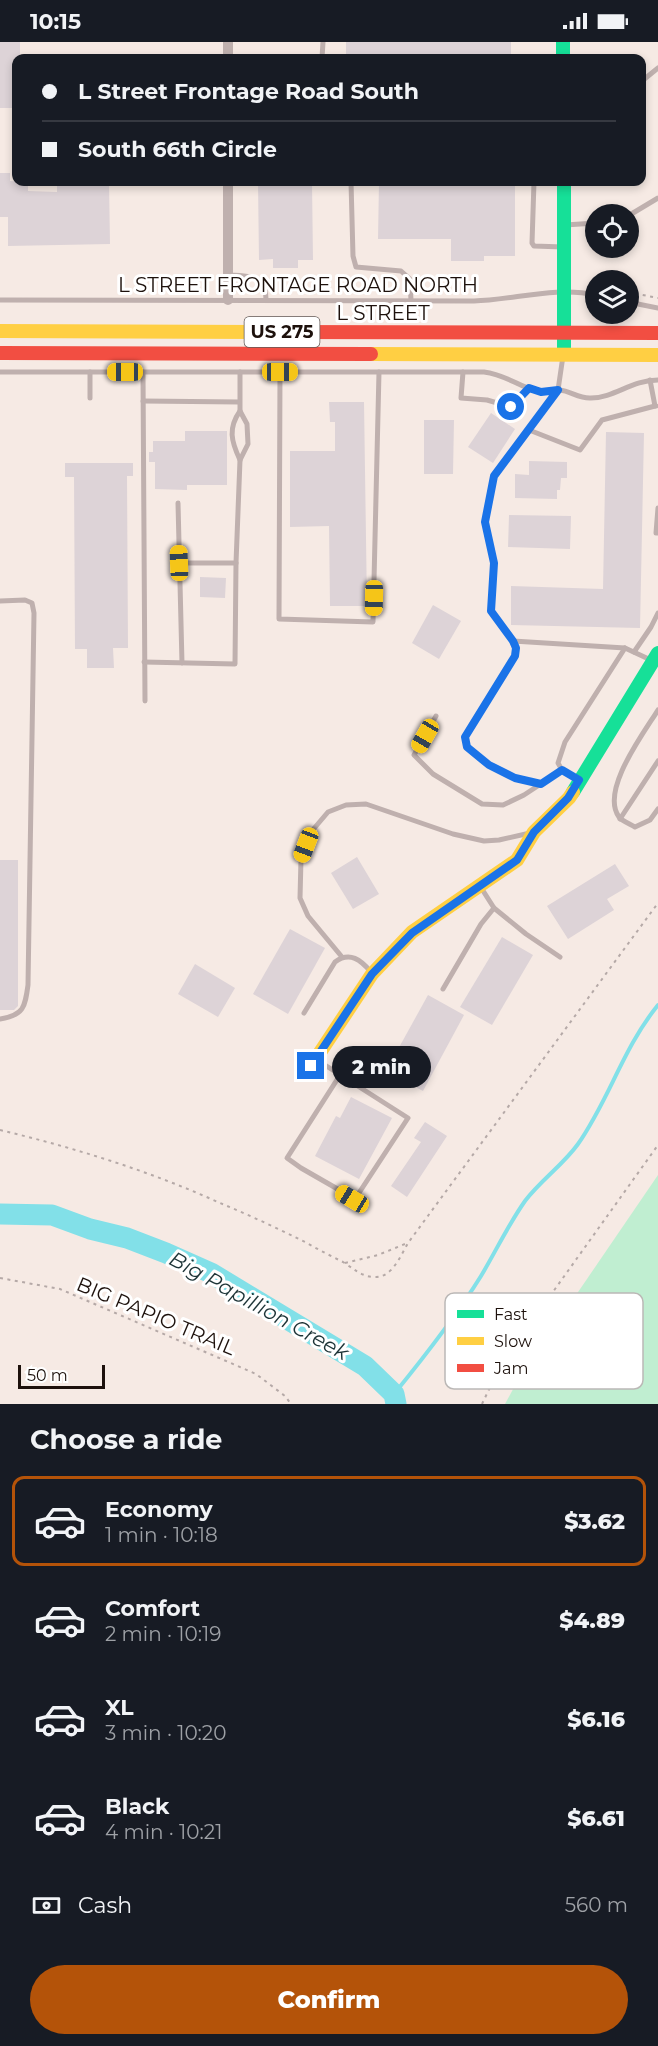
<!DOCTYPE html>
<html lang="en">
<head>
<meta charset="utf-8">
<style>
	body { margin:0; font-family:Montserrat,sans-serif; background:#20242c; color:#f1f3f6; height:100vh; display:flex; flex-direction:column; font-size:22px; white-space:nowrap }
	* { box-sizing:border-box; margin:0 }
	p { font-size:20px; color:#9ea1a6 }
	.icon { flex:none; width:33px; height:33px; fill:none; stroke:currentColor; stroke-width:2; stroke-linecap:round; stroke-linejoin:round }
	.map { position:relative; height:1362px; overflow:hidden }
	.side { display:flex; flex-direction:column; background:#171b24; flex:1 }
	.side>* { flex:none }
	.top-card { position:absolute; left:12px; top:12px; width:634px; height:132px; border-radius:12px; box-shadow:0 3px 9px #0003; display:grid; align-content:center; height:132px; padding:0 30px; background:#171b24 }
	.fabs { position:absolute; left:585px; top:162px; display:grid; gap:12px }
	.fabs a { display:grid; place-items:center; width:54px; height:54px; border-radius:50%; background:#171b24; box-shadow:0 3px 9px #0003; font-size:30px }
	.scale { position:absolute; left:18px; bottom:15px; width:87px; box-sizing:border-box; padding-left:6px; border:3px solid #1d110c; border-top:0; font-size:16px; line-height:21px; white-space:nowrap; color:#1d110c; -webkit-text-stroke:4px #fff; paint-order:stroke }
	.end { position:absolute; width:27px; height:27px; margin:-14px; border:8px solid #1a73e8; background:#fff; box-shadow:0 0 0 3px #fff }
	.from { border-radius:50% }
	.bubble { position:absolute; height:42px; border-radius:21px; background:#171b24; box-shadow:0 3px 9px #0003; font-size:20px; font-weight:800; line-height:42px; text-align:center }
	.car { position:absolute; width:18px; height:36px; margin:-18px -9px; border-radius:8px; box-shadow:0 0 4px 2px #0007; background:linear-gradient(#f5c518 24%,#345 0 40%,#f5c518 0 76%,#345 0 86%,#f5c518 0) }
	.top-card b { display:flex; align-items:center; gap:21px; height:57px; font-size:22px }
	.top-card b+b { border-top:2px solid #363941 }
	.top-card i { width:15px; height:15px; background:#f1f3f6 }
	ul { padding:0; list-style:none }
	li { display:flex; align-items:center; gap:18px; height:90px; margin:0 12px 9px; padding:0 18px; border:3px solid transparent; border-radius:12px }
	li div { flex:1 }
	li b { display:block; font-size:22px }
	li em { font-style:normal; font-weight:800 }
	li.active { border-color:#b45309 }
	li>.icon { width:54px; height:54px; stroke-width:1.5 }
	h2 { padding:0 30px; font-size:27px; line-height:72px }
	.pay { display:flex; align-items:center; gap:15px; height:66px; padding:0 30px; font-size:22px }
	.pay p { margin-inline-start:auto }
	.button { display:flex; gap:12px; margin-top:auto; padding:12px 30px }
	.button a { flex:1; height:69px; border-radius:36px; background:#b45309; color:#fff; font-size:24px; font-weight:800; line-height:69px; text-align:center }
	.status { display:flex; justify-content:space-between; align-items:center; height:42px; padding:0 30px; background:#171b24; direction:ltr }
	.status svg { height:16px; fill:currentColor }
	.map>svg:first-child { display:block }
	.green { fill:#c0eed1 }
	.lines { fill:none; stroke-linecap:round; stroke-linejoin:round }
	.stream { stroke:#82e0e8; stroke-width:4 }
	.river { stroke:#82e0e8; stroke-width:21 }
	.building { fill:#ddd3d7 }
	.path { stroke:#b5a9a7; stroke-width:2; stroke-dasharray:3 4.5; stroke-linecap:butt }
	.lane { stroke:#bfb0ae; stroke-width:5 }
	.street { stroke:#bfb0ae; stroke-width:10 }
	.fast { stroke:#16e098; stroke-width:14 }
	.slow { stroke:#ffcf43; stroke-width:14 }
	.jam { stroke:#f24e42; stroke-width:14 }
	.route { stroke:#1a73e8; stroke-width:8 }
	.labels { text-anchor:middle; stroke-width:6; stroke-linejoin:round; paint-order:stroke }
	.shield { fill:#fff; stroke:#615855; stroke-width:1.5 }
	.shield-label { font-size:18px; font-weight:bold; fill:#1d110c }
	.street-label { font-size:20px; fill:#1d110c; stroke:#fff }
	.water-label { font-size:21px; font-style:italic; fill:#1d3437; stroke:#fff }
	.key { fill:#fff; stroke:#bbb8b6; stroke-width:1.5 }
	.key-label { font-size:16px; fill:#1d110c }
</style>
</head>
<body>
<div class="status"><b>10:15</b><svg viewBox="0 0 49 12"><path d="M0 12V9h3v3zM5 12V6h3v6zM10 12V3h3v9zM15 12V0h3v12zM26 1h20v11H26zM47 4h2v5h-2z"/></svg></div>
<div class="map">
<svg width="658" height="1362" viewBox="0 0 658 1362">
	<rect width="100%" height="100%" fill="#f6eae4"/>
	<polygon class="green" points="658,1133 658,1362 505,1362 518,1338"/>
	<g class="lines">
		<path class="stream" d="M 394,1352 C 425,1314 455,1276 481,1234 C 496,1209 508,1183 525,1159 C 541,1138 563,1123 578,1102 C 609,1058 623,1006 658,963"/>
		<polyline class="river" points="0,1172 52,1173 90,1187 127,1196 166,1211 211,1231 365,1324 394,1352 396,1362"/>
	</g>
	<g class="building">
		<polygon points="0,0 20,0 20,16 16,16 16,66 0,66"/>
		<rect x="346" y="0" width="165" height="16"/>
		<polygon points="0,131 10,131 10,139 28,140 28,149 57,150 57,140 109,140 110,202 8,204 8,175 0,175"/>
		<polygon points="258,140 312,140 313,218 298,218 298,226 273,226 273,217 259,218"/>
		<polygon points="379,140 515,140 515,214 484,214 484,219 451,219 451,197 378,197"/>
		<polygon points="329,360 364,360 367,564 330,564 329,484 290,485 290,409 335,409 335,380 330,380"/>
		<polygon points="491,371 515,387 493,421 468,405"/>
		<polygon points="424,378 454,378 453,432 424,432"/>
		<polygon points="185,389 227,389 227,443 187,443 187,448 155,447 155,420 149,420 149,410 153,410 153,399 185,399"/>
		<polygon points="606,390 644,391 640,586 511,583 511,544 603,547"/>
		<polygon points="529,419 567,420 567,436 561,436 560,448 557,448 557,457 515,456 515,432 529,433"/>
		<polygon points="65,421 133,421 133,434 127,434 128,606 113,606 114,626 87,626 87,607 75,607 74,435 65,435"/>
		<polygon points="509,473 571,474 570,507 508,505"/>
		<polygon points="200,535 226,536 225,556 200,555"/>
		<polygon points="433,563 461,579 439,617 412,601"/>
		<polygon points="357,815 379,852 353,867 331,831"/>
		<polygon points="0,818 18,818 18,964 14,968 0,968"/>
		<polygon points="615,822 629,844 607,857 614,868 568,897 547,864"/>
		<polygon points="290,887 325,906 288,972 253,952"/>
		<polygon points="502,895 533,913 492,983 460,965"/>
		<polygon points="195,922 235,946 218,975 178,952"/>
		<polygon points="428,953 464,973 423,1049 386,1029"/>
		<polygon points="351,1055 392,1076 359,1137 315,1114 336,1074 340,1076"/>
		<polygon points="425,1080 447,1094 407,1155 391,1144 421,1100 414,1096"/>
	</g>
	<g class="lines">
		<g class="path">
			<polyline points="628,250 658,256"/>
			<path d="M 0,1088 C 75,1106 150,1129 220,1161 C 249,1173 279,1187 307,1201 C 319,1208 331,1214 343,1220 C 354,1227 362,1235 375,1235 C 392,1236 401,1213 408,1201 L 658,861"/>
			<polyline points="345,1221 378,1213 405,1202"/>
			<polyline points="0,1236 60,1247 256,1332 285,1354 291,1362"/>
			<polyline points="482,1362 494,1337 535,1275 658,1103"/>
		</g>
		<g class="lane">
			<polyline points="322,16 323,0"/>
			<polyline points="642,39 658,26"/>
			<polyline points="351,140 353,214 356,225 401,229 410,237 411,259"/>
			<polyline points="534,140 532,201 534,204 563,205"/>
			<polyline points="628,174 658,156"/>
			<polyline points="565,183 596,181"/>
			<path d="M 228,233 C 243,234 253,233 265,242 L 266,258"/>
			<path d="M 0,258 L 474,259 C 514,258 555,244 596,253"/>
			<polyline points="628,260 658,266"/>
			<polyline points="563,314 558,348 494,434 485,480 494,521 491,569 513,599 625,606 653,619"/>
			<path d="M 0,330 L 484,330 C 507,333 517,344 537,349 C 545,352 552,347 560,348 C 570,349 580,357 591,356 C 614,356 632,338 658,338"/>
			<polyline points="90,330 90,356"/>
			<polyline points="143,330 145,659"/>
			<polyline points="280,330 279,577 373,580 379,330"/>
			<polyline points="463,330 461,356 487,358 511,365 529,346"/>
			<polyline points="650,338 655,364 656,364"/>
			<polyline points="143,359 239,360"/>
			<polyline points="529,388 580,408 602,378 655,364"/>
			<path d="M 240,418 C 231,399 228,386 240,369"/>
			<polyline points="178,461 182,621"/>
			<polyline points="658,466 656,491 658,491"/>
			<polyline points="179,521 236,521"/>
			<path d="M 0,559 L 25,558 L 32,561 L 34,571 L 28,943 C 25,965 24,973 0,977"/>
			<polyline points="513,599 516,606 515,614 465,695 467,705 489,723 515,736 541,743"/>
			<polyline points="634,610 651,585 658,571"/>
			<polyline points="144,620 235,622 236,521 240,418 248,402 247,382 240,369 240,330"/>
			<path d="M 658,668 C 643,692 600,749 619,775 C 622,779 630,782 635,785 L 650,778 L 658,767"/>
			<polyline points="436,674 414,713 433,732 482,762 503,763 524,753 562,728"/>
			<polyline points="578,737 562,728 558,721 565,700 625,606"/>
			<polyline points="620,777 658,719"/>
			<polyline points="480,844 494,866 526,892 560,915"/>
			<polyline points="342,915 308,874 300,856 301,817 311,790 328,770 346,763 366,762 453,792 484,799 499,798 530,791"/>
			<polyline points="443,947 481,882 494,866"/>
			<path d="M 304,971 L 335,920 C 350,909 361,918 371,930"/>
			<polyline points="317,1018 408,1076 355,1157 301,1126 287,1116 340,1033"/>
		</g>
		<g class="street">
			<polyline points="228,0 228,16"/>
			<polyline points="228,140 228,258"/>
		</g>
		<g class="fast">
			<polyline points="563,0 563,16"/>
			<polyline points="564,140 564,312"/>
			<polyline points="573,750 658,611"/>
		</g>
		<g class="slow">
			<polyline points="0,289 283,290"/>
			<polyline points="371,312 658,313"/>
			<polyline points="311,1024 372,932 412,890 517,818 534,790 569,756 573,750"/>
		</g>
		<g class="jam">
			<polyline points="283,290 658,291"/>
			<polyline points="0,311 371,312"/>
		</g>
	</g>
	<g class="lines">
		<polyline class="route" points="311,1024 372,932 412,891 517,818 534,790 568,756 579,738 562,728 541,742 515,736 489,723 467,705 465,695 515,614 516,606 513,599 491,569 494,521 485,480 494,434 558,348 541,350 529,346 511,365"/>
	</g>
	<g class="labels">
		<rect class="shield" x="244.5" y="275" width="75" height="30" rx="4.5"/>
		<g class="shield-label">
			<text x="282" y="296">US 275</text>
		</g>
		<g class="street-label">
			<text x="298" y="250">L STREET FRONTAGE ROAD NORTH</text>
			<text x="383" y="278">L STREET</text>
			<text transform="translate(156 1274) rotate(23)" y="7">BIG PAPIO TRAIL</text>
		</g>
		<g class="water-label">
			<text transform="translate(259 1264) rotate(29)" y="7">Big Papillion Creek</text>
		</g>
	</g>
	<rect x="445" y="1251" width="198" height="96" rx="9" class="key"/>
	<rect x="457" y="1268" width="27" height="8" fill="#16e098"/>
	<rect x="457" y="1295" width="27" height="8" fill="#ffcf43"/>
	<rect x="457" y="1322" width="27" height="8" fill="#f24e42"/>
	<g class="key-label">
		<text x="494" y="1278">Fast</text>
		<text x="494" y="1305">Slow</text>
		<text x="494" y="1332">Jam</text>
	</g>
</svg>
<div class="fabs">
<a><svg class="icon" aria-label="locate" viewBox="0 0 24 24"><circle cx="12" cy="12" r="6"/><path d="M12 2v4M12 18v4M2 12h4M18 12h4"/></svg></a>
<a><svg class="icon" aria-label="layers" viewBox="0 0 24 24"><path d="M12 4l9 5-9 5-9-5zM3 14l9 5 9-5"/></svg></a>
</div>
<div class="scale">50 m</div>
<i class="end from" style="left:511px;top:365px"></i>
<i class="end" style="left:311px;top:1024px"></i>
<div class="bubble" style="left:332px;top:1004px;width:99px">2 min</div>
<i class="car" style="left:125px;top:330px;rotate:270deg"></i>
<i class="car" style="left:280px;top:330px;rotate:90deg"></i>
<i class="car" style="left:179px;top:521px;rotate:358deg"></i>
<i class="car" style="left:374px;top:556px;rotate:181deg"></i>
<i class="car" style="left:425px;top:694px;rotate:210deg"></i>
<i class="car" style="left:306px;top:803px;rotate:201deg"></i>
<i class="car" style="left:352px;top:1157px;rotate:301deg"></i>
<div class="top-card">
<b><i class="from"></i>L Street Frontage Road South</b>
<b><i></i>South 66th Circle</b>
</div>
</div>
<section class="side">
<h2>Choose a ride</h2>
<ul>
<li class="active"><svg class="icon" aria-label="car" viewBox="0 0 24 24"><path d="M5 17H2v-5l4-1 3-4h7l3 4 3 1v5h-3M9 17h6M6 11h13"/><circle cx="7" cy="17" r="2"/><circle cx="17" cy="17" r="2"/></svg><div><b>Economy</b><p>1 min · 10:18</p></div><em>$3.62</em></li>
<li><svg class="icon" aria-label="car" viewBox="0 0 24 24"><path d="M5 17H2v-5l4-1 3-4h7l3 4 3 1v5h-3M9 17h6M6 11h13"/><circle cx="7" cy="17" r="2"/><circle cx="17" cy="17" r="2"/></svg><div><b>Comfort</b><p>2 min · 10:19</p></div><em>$4.89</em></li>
<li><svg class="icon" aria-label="car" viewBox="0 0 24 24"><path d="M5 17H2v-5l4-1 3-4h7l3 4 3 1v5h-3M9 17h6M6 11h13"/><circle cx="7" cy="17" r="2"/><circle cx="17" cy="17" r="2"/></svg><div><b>XL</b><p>3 min · 10:20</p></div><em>$6.16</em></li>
<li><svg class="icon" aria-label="car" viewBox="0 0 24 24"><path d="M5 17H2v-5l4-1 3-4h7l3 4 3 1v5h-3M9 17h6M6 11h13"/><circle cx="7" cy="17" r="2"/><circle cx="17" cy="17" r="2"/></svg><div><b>Black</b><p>4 min · 10:21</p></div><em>$6.61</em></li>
</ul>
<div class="pay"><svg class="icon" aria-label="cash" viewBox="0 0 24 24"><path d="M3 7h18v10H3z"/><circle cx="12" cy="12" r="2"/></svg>Cash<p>560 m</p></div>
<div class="button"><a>Confirm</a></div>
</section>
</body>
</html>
